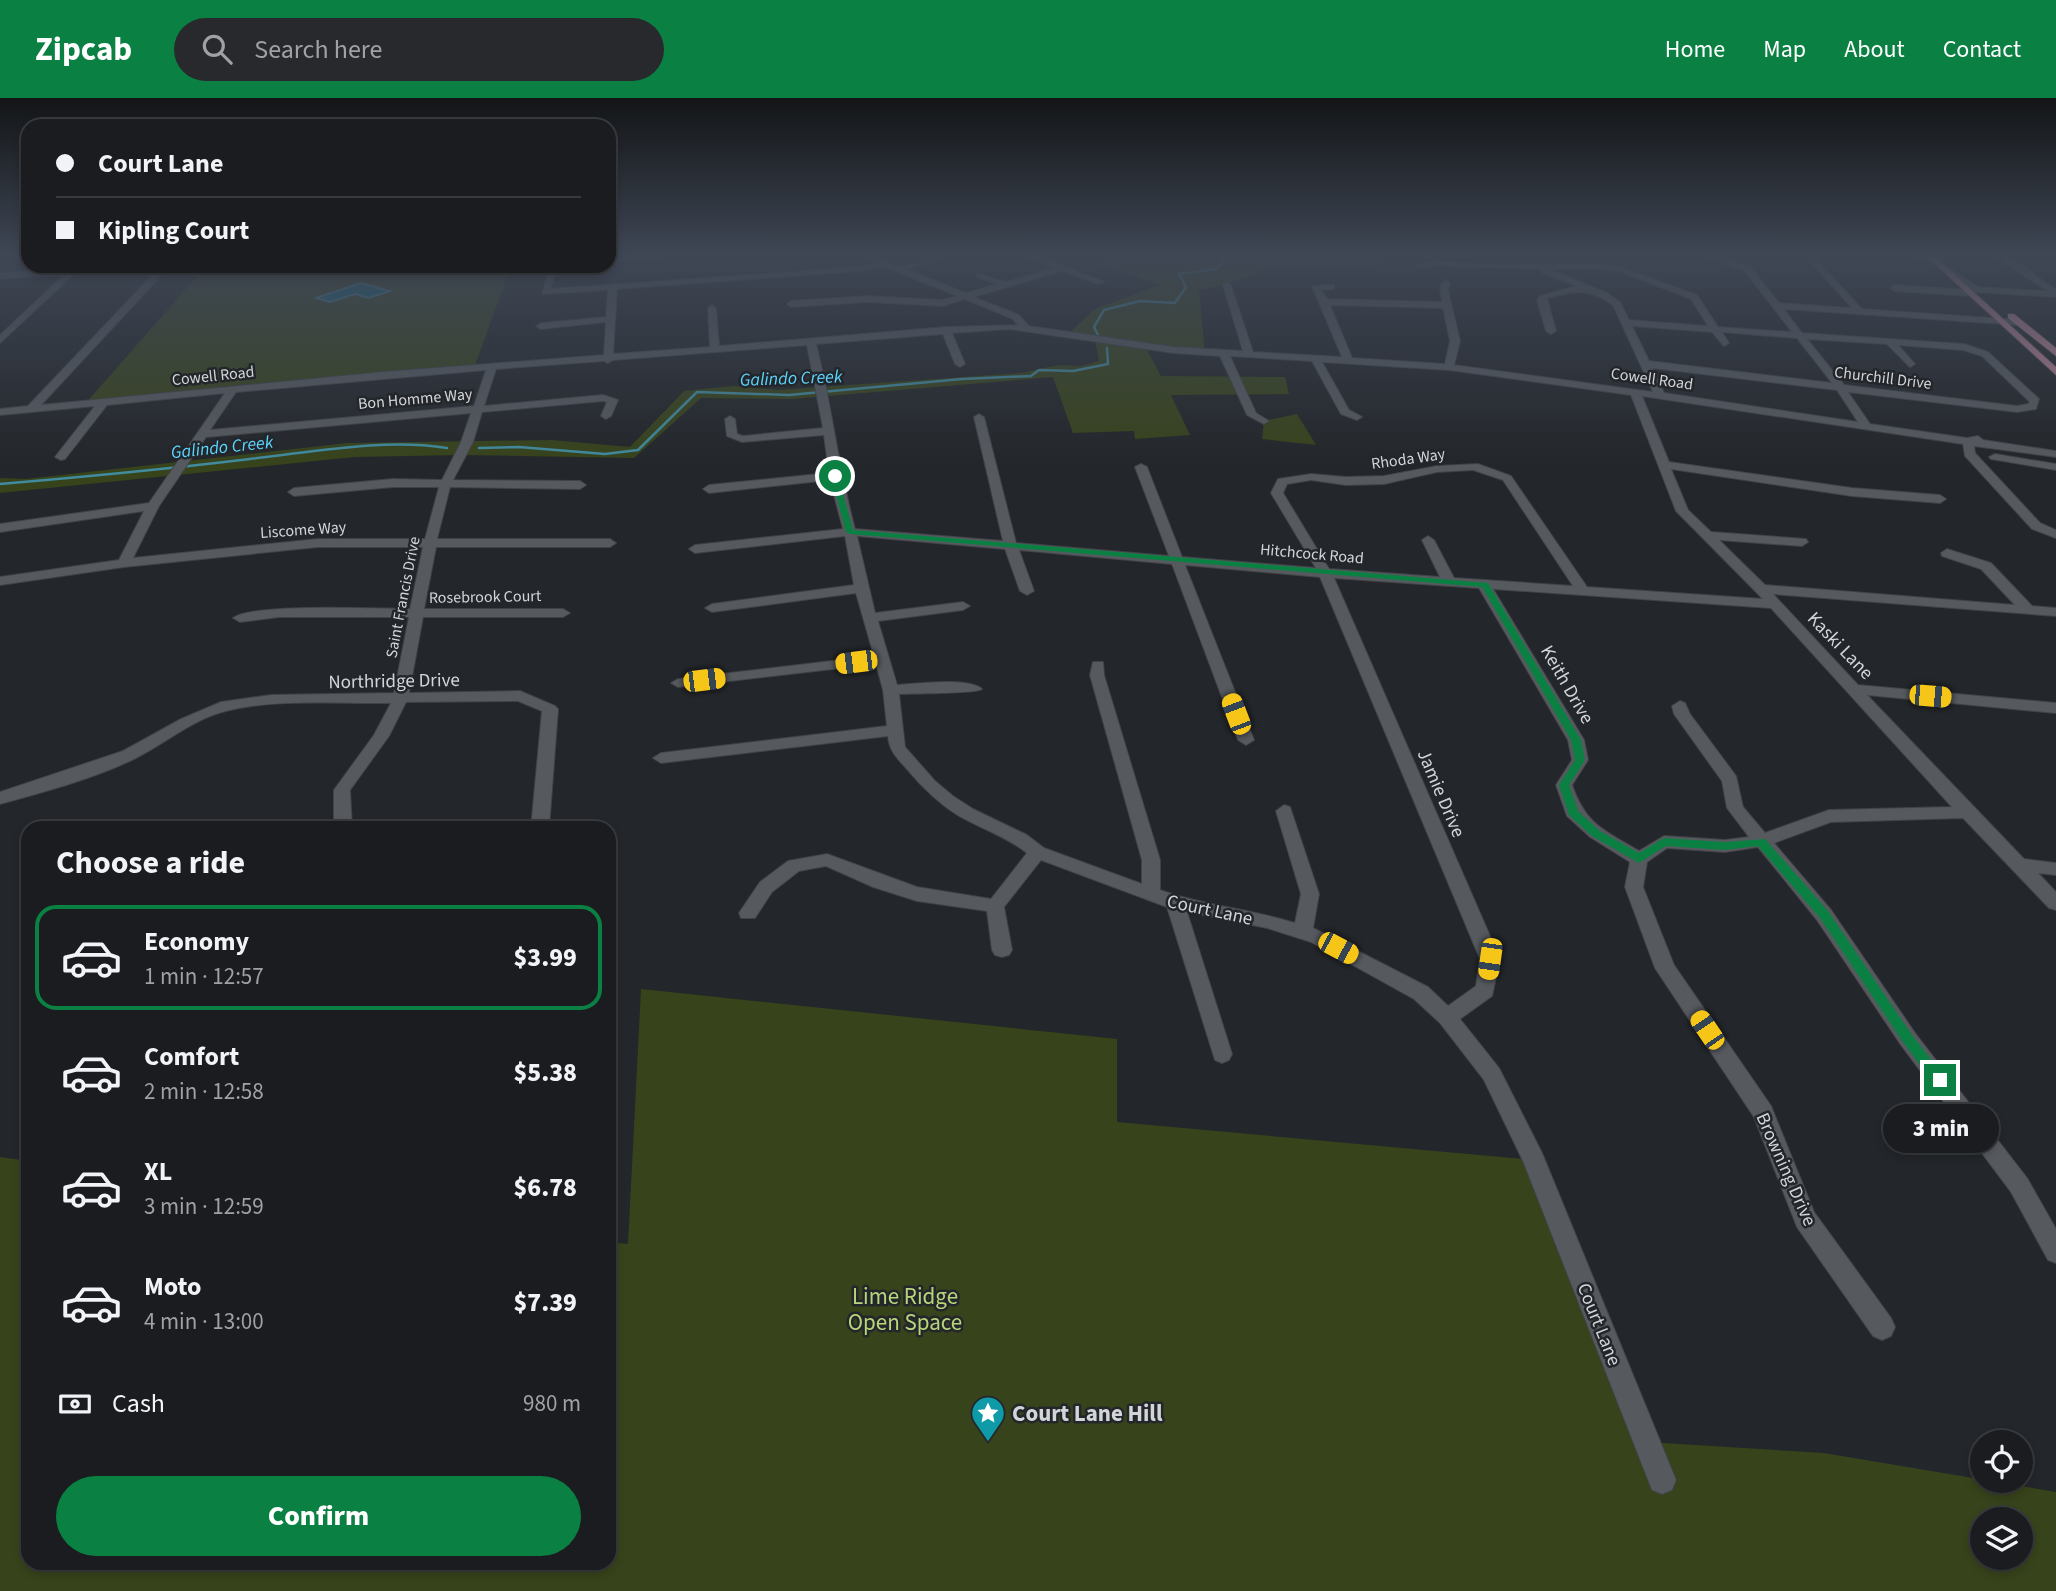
<!DOCTYPE html>
<html lang="en">
<head>
<meta charset="utf-8">
<style>
	body { margin:0; font-family:"Source Sans 3",sans-serif; background:#27292d; color:#f1f3f6; height:100vh; display:flex; flex-direction:column; font-size:26px; white-space:nowrap }
	* { box-sizing:border-box; margin:0 }
	p { font-size:23px; color:#9fa1a5 }
	.icon { flex:none; width:38px; height:38px; fill:none; stroke:currentColor; stroke-width:2; stroke-linecap:round; stroke-linejoin:round }
	.map { position:relative; flex:1; overflow:hidden }
	.panel { position:absolute; left:21px; top:723px; width:595px; height:749px; display:flex; flex-direction:column; background:#1a1c20; border-radius:21px; box-shadow:0 4px 10px #0003,0 0 0 2px #383a3e }
	.panel>* { flex:none }
	.guide { position:absolute; left:21px; top:21px; width:595px; height:154px; border-radius:21px; box-shadow:0 4px 10px #0003,0 0 0 2px #383a3e; display:grid; align-content:center; height:154px; padding:0 35px; background:#1a1c20 }
	.buttons { position:absolute; left:1970px; top:1332px; display:grid; gap:14px }
	.buttons a { display:grid; place-items:center; width:63px; height:63px; border-radius:50%; background:#1a1c20; box-shadow:0 4px 10px #0003,0 0 0 2px #383a3e; font-size:35px }
	.end { position:absolute; width:32px; height:32px; margin:-16px; border:9px solid #0b8043; background:#fff; box-shadow:0 0 0 4px #fff }
	.from { border-radius:50% }
	.bubble { position:absolute; height:49px; border-radius:24px; background:#1a1c20; box-shadow:0 4px 10px #0003,0 0 0 2px #383a3e; font-size:23px; font-weight:800; line-height:49px; text-align:center }
	.car { position:absolute; width:21px; height:42px; margin:-21px -10px; border-radius:9px; box-shadow:0 0 5px 2px #0007; background:linear-gradient(#f5c518 24%,#345 0 40%,#f5c518 0 76%,#345 0 86%,#f5c518 0) }
	.guide b { display:flex; align-items:center; gap:24px; height:66px; font-size:26px }
	.guide b+b { border-top:2px solid #383a3e }
	.guide i { width:18px; height:18px; background:#f1f3f6 }
	ul { padding:0; list-style:none }
	li { display:flex; align-items:center; gap:21px; height:105px; margin:0 14px 10px; padding:0 21px; border:4px solid transparent; border-radius:21px }
	li div { flex:1 }
	li b { display:block; font-size:26px }
	li em { font-style:normal; font-weight:800 }
	li.active { border-color:#0b8043 }
	li>.icon { width:63px; height:63px; stroke-width:1.5 }
	h2 { padding:0 35px; font-size:32px; line-height:84px }
	.pay { display:flex; align-items:center; gap:18px; height:77px; padding:0 35px; font-size:26px }
	.pay p { margin-inline-start:auto }
	.cta { display:flex; gap:14px; margin-top:auto; padding:14px 35px }
	.cta a { flex:1; height:80px; border-radius:42px; background:#0b8043; color:#fff; font-size:28px; font-weight:800; line-height:80px; text-align:center }
	header { display:flex; align-items:center; gap:42px; box-sizing:border-box; height:98px; padding:0 35px; background:#0b8043; color:#fff }
	header strong { font-size:33px }
	nav { display:flex; gap:38px; margin-inline-start:auto; font-size:24px }
	.search { width:490px; height:63px; background:#27292d; display:flex; align-items:center; gap:18px; box-sizing:border-box; padding:0 24px; border-radius:38px; color:#9fa1a5; font-size:26px }
	.map>svg:first-child { display:block }
	.green { fill:#37431b; fill-rule:evenodd }
	.water { fill:#026b87; stroke:#418b9f; stroke-width:2 }
	.lines { fill:none; stroke-linecap:round; stroke-linejoin:round }
	.stream { stroke:#418b9f; stroke-width:2.5 }
	.minor-casing { stroke:#404246; stroke-width:2 }
	.major-casing { stroke:#404246; stroke-width:2 }
	.minor { fill:#565a5f; fill-rule:evenodd }
	.major { fill:#b98093; fill-rule:evenodd }
	.route { fill:#0b8043 }
	.labels { text-anchor:middle; stroke-width:5; stroke-linejoin:round; paint-order:stroke }
	.far-street-label { font-size:16px; fill:#d3d5d8; stroke:#23262a }
	.far-water-label { font-size:18px; font-style:italic; fill:#5cd5ff; stroke:#23262a }
	.street-label { font-size:19px; fill:#d3d5d8; stroke:#23262a }
	.near-park-label { font-size:23px; fill:#b8d579; stroke:#23262a }
	.near-poi-label { font-size:23px; font-weight:bold; fill:#d3d5d8; stroke:#23262a; text-anchor:start }
</style>
</head>
<body>
<header>
<strong>Zipcab</strong>
<div class="search"><svg class="icon" aria-label="search" viewBox="0 0 24 24"><circle cx="10" cy="10" r="6"/><path d="M15 15l6 6"/></svg>Search here</div>
<nav><a>Home</a><a>Map</a><a>About</a><a>Contact</a></nav>
</header>
<div class="map">
<svg width="2056" height="1493" viewBox="0 0 2056 1493">
	<rect width="100%" height="100%" fill="#23262a"/>
	<g class="green">
		<path d="M 1119,157 L 1382,157 L 1386,166 L 1258,170 L 1258,176 C 1237,181 1220,188 1199,192 L 1205,255 L 1146,250 L 1161,278 L 1285,279 L 1289,296 L 1171,297 L 1190,337 L 1135,341 L 1134,333 L 1073,335 L 1053,279 L 792,301 L 701,300 L 634,360 L 460,357 L 355,359 L 0,395 L 0,380 L 25,381 L 347,345 L 552,342 L 630,349 L 684,293 L 732,288 L 778,292 L 1021,275 L 1058,267 L 1081,268 L 1099,263 L 1095,242 L 1067,237 L 1095,211 L 1160,187 L 1099,165 Z"/>
		<polygon points="206,168 511,168 474,270 85,306"/>
		<polygon points="1297,316 1316,347 1262,341 1264,323"/>
		<path d="M 641,891 L 1117,941 L 1117,1024 L 1534,1062 L 1647,1344 L 1824,1355 L 2056,1394 L 2056,1493 L 0,1493 L 0,1059 L 28,1063 L 28,1465 L 609,1465 L 609,1144 L 628,1146 ZM 1983,1421 L 2021,1421 L 2021,1460 L 1983,1460 Z"/>
	</g>
	<polygon class="water" points="361,185 390,193 369,200 355,196 330,204 316,200"/>
	<g class="lines">
		<g class="stream">
			<polyline points="1098,237 1094,229 1104,212 1140,203 1175,205 1186,189 1179,176 1216,171 1232,157"/>
			<polyline points="479,350 519,349 605,356 638,352 697,294 789,297 962,281 1031,278 1039,272 1073,273 1108,266 1107,250"/>
			<path d="M 0,386 C 83,379 167,371 250,361 C 314,354 383,340 447,350"/>
		</g>
		<g class="minor-casing">
			<g id="minor">
				<polygon points="649,157 684,157 609,164 609,160"/>
				<path d="M 860,157 C 875,156 884,166 897,168 C 912,170 936,157 953,157 L 906,171 L 966,195 L 997,186 L 977,179 L 977,175 L 1006,184 L 1054,170 L 1023,157 L 1034,157 L 1105,184 L 1098,186 L 1062,173 L 974,199 L 1019,217 L 1029,228 L 1174,249 L 1243,253 L 1223,187 L 1227,184 L 1231,187 L 1253,254 L 1342,259 L 1312,188 L 1334,187 L 1334,191 L 1321,192 L 1327,201 L 1442,204 L 1440,192 L 1442,185 L 1446,182 L 1450,185 L 1448,192 L 1460,243 L 1454,267 L 1653,294 L 1613,207 C 1586,189 1577,193 1547,200 L 1556,233 L 1551,236 L 1546,233 L 1537,203 L 1539,198 L 1576,188 L 1541,174 L 1541,171 L 1433,167 L 1421,169 L 1417,167 L 1433,163 L 1497,167 L 1596,166 L 1623,170 L 1697,197 L 1718,229 L 1792,234 L 1744,172 L 1702,157 L 1714,157 L 1750,168 L 1779,205 L 1852,210 L 1804,157 L 1812,157 L 1862,211 L 2021,222 L 2021,226 L 2018,227 L 1784,211 L 1802,235 L 1964,246 L 1988,254 L 2039,301 L 2036,311 L 2017,314 L 1848,294 L 1870,326 L 1967,340 L 1978,338 L 1983,342 L 2056,353 L 2056,359 L 1974,348 L 1975,355 L 2040,425 L 2056,432 L 2056,440 L 2032,431 L 1965,358 L 1963,346 L 1642,298 L 1669,364 L 1852,390 L 1940,397 L 1946,401 L 1940,405 L 1852,398 L 1671,371 L 1688,412 L 1711,434 L 1806,441 L 1808,444 L 1802,448 L 1719,442 L 1765,487 L 2015,507 L 1981,471 L 1942,458 L 1941,455 L 1947,451 L 1991,465 L 2032,508 L 2056,510 L 2056,518 L 1773,496 L 1858,587 L 2056,605 L 2056,615 L 1867,597 L 2024,761 L 2056,765 L 2056,777 L 2038,775 L 2056,794 L 2056,812 L 2049,810 L 1963,720 L 1831,724 L 1774,745 L 1831,812 L 1915,935 L 2027,1080 L 2056,1131 L 2056,1165 L 2048,1162 L 2011,1094 L 1901,947 L 1817,822 L 1758,749 L 1725,754 L 1667,750 L 1647,764 L 1643,789 L 1674,867 L 1771,1008 L 1814,1114 L 1891,1220 L 1895,1229 L 1891,1238 L 1882,1242 L 1873,1238 L 1797,1129 L 1754,1019 L 1655,870 L 1625,789 L 1630,764 L 1590,739 L 1567,718 L 1556,687 L 1572,662 L 1568,642 L 1479,490 L 1334,480 L 1500,861 L 1492,898 L 1460,921 L 1499,970 L 1542,1055 L 1676,1382 L 1672,1392 L 1662,1396 L 1652,1392 L 1523,1063 L 1484,982 L 1440,925 L 1414,901 L 1311,844 L 1267,830 L 1187,814 L 1232,956 L 1229,962 L 1222,965 L 1215,962 L 1167,809 L 1041,762 L 1004,809 L 1012,852 L 1009,857 L 1002,859 L 995,857 L 992,852 L 987,813 L 917,803 L 873,789 L 826,768 L 799,773 L 772,794 L 755,820 L 741,820 L 739,815 L 760,784 L 788,763 L 827,756 L 917,789 L 991,801 L 1027,755 C 1007,739 982,731 959,718 C 938,705 922,689 906,670 C 896,659 889,652 888,638 L 661,665 L 653,660 L 661,655 L 887,628 L 883,592 L 876,566 L 678,589 L 671,585 L 678,581 L 874,558 L 856,495 L 712,514 L 705,510 L 712,506 L 854,487 L 845,438 L 695,455 L 689,451 L 695,447 L 843,431 L 830,382 L 709,395 L 703,391 L 709,387 L 829,375 L 824,337 L 742,344 L 727,338 L 725,321 L 730,318 L 735,321 L 737,336 L 743,338 L 823,330 L 807,247 L 613,262 L 608,265 L 604,263 L 496,271 L 484,308 L 603,297 L 618,302 L 611,318 L 606,321 L 601,318 L 607,304 L 603,303 L 482,314 L 473,344 L 453,382 L 580,383 L 586,387 L 580,391 L 450,389 L 437,441 L 610,441 L 616,445 L 610,449 L 436,449 L 424,511 L 563,511 L 570,515 L 563,519 L 423,519 L 409,595 L 520,593 L 555,608 L 558,611 L 549,730 L 531,730 L 542,613 L 518,603 L 406,604 L 389,638 L 350,692 L 352,730 L 334,730 L 334,692 L 374,637 L 391,605 C 337,606 278,600 226,613 C 193,621 166,645 136,660 C 96,680 44,694 0,706 L 0,694 L 123,653 L 181,621 L 221,604 L 271,597 L 394,595 L 409,519 L 279,519 L 240,524 L 233,520 C 251,505 380,511 410,511 L 423,449 L 318,449 L 124,469 L 0,487 L 0,479 L 119,462 L 144,413 L 0,434 L 0,426 L 149,405 L 225,295 L 107,307 L 65,361 L 61,362 L 55,359 L 95,308 L 0,317 L 0,311 L 28,308 L 161,168 L 170,168 L 41,307 L 383,274 L 604,257 L 606,224 L 541,231 L 536,228 L 541,225 L 606,219 L 608,192 L 542,196 L 550,168 L 558,168 L 550,191 L 859,169 L 876,165 ZM 883,168 L 957,198 L 943,202 L 868,198 L 791,203 L 787,206 L 791,209 L 868,204 L 943,208 L 965,201 L 1013,221 L 1018,227 L 946,229 L 719,248 L 716,210 L 712,207 L 708,210 L 710,249 L 613,256 L 617,191 L 859,173 ZM 1596,170 L 1621,174 L 1691,201 L 1708,228 L 1629,222 L 1620,204 L 1607,195 L 1549,171 ZM 1330,207 L 1443,210 L 1450,243 L 1445,266 L 1352,260 ZM 1632,228 L 1712,234 L 1724,248 L 1729,245 L 1722,234 L 1797,240 L 1832,285 L 1649,263 ZM 1009,231 L 1174,255 L 1220,258 L 1247,317 L 1264,326 L 1269,323 L 1256,315 L 1230,258 L 1312,263 L 1341,316 L 1357,322 L 1362,319 L 1349,312 L 1322,264 L 1449,272 L 1631,297 L 1676,413 L 1763,501 L 1587,489 L 1511,378 L 1478,366 L 1437,368 L 1384,378 L 1346,379 L 1311,376 L 1278,381 L 1271,395 L 1316,470 L 1182,459 L 1147,369 L 1141,366 L 1135,369 L 1169,458 L 1016,445 L 984,319 L 979,316 L 974,319 L 1003,443 L 855,431 C 838,369 832,308 816,246 L 943,236 L 955,266 L 960,269 L 965,266 L 952,235 ZM 1807,241 L 1887,246 L 1910,269 L 1915,266 L 1898,247 L 1963,252 L 1982,258 L 2030,304 L 2028,306 L 2017,308 L 1844,287 ZM 1652,270 L 1837,292 L 1858,324 L 1664,295 ZM 486,272 L 474,308 L 210,332 L 236,294 ZM 471,315 L 461,344 L 442,382 L 393,381 L 294,390 L 288,394 L 294,398 L 393,389 L 439,389 L 425,441 L 318,441 L 133,460 L 159,408 L 206,339 ZM 1473,372 L 1503,382 L 1573,488 L 1454,480 L 1434,442 L 1428,438 L 1422,442 L 1440,479 L 1329,471 L 1283,395 L 1287,386 L 1311,382 L 1346,387 L 1384,386 L 1437,374 ZM 857,438 L 1005,451 L 1020,493 L 1027,497 L 1034,493 L 1019,452 L 1172,466 L 1238,642 L 1246,647 L 1254,642 L 1185,467 L 1320,479 L 1480,861 L 1476,888 L 1448,908 L 1428,889 L 1313,830 L 1319,796 L 1290,709 L 1284,707 L 1276,713 L 1301,796 L 1295,825 C 1251,811 1204,808 1160,792 L 1160,762 L 1104,577 L 1103,564 L 1093,564 L 1090,577 L 1142,762 L 1142,786 L 1044,750 L 1027,737 L 973,711 L 953,698 L 935,683 L 905,649 L 899,596 C 913,595 976,596 982,591 C 968,579 916,586 897,587 L 878,523 L 963,512 L 970,508 L 963,504 L 875,515 ZM 1493,491 L 1771,510 L 1952,709 L 1829,712 L 1765,735 L 1743,709 L 1736,678 L 1690,616 L 1685,605 L 1680,603 L 1672,608 L 1674,616 L 1722,683 L 1727,710 L 1749,739 L 1725,742 L 1664,738 L 1639,753 C 1604,732 1586,727 1572,687 L 1588,662 L 1584,642 Z"/>
				<polygon points="1110,157 1123,157 1111,161 1107,159"/>
				<polygon points="1892,157 1922,157 1936,160 1932,162"/>
				<path d="M 1994,157 C 2017,156 2036,181 2056,191 L 2056,199 L 1975,194 L 1971,198 L 1894,193 L 1890,190 L 1894,187 L 1970,192 L 1948,175 L 1951,171 L 1978,189 L 2047,193 Z"/>
				<polygon points="111,168 152,168 75,175 0,245 0,237 65,176 0,181 0,175"/>
				<polygon points="1995,356 2056,366 2056,372 1991,361 1989,359"/>
			</g>
		</g>
		<g class="major-casing">
			<g id="major">
				<polygon points="1925,157 1933,157 2056,269 2056,277"/>
				<polygon points="2008,216 2014,216 2056,250 2056,258 2008,220"/>
			</g>
		</g>
		<use href="#minor" class="minor"/>
		<use href="#major" class="major"/>
	</g>
	<linearGradient id="sky" x2="0" y2="1"><stop stop-color="#131517"/><stop offset="0.43" stop-color="#3f4755"/><stop offset="1" stop-color="#3f4755" stop-opacity="0"/></linearGradient>
	<rect width="2056" height="366" fill="url(#sky)"/>
	<polygon class="route" points="835,375 838,378 853,432 1488,485 1581,642 1585,662 1569,687 1578,713 1600,733 1639,755 1664,740 1725,744 1765,741 1828,813 1912,937 1944,978 1944,987 1935,987 1903,944 1820,820 1758,748 1725,752 1666,748 1639,765 1592,738 1569,717 1559,687 1575,662 1571,642 1482,489 850,436 846,434 831,378"/>
	<defs>
		<g id="sight-pin" transform="scale(1.75)"><path d="M0 17L-7.5 6A9.5 9.5 0 1 1 7.5 6Z" fill="#0f9aa8" stroke="#23262a"/><path d="M0-6L1.8-2.2L6-1.7L2.9 1.2L3.7 5.4L0 3.3L-3.7 5.4L-2.9 1.2L-6-1.7L-1.8-2.2Z" fill="#fff"/></g>
	</defs>
	<g fill-rule="evenodd">
		<use href="#sight-pin" x="988" y="1315"/>
	</g>
	<g class="labels">
		<g class="far-street-label">
			<text transform="translate(213 277) rotate(-6)" y="6">Cowell Road</text>
			<text transform="translate(1883 279) rotate(7)" y="6">Churchill Drive</text>
			<text transform="translate(1652 280) rotate(8)" y="6">Cowell Road</text>
			<text transform="translate(415 300) rotate(-5)" y="6">Bon Homme Way</text>
			<text transform="translate(1408 360) rotate(-8)" y="6">Rhoda Way</text>
			<text transform="translate(303 431) rotate(-4)" y="6">Liscome Way</text>
			<text transform="translate(1312 455) rotate(5)" y="6">Hitchcock Road</text>
			<text transform="translate(485 498) rotate(-1)" y="6">Rosebrook Court</text>
			<text transform="translate(402 499) rotate(-79)" y="6">Saint Francis Drive</text>
		</g>
		<g class="far-water-label">
			<text transform="translate(791 280) rotate(-2)" y="6">Galindo Creek</text>
			<text transform="translate(222 349) rotate(-6)" y="6">Galindo Creek</text>
		</g>
		<g class="street-label">
			<text transform="translate(1841 547) rotate(46)" y="7">Kaski Lane</text>
			<text transform="translate(394 582) rotate(-1)" y="7">Northridge Drive</text>
			<text transform="translate(1568 586) rotate(60)" y="7">Keith Drive</text>
			<text transform="translate(1442 695) rotate(67)" y="7">Jamie Drive</text>
			<text transform="translate(1210 811) rotate(12)" y="7">Court Lane</text>
			<text transform="translate(1787 1071) rotate(66)" y="7">Browning Drive</text>
			<text transform="translate(1600 1226) rotate(68)" y="7">Court Lane</text>
		</g>
		<g class="near-park-label">
			<text x="905" y="1206">Lime Ridge<tspan x="905" dy="26">Open Space</tspan></text>
		</g>
		<g class="near-poi-label">
			<text x="1012" y="1323">Court Lane Hill</text>
		</g>
	</g>
</svg>
<div class="buttons">
<a><svg class="icon" aria-label="locate" viewBox="0 0 24 24"><circle cx="12" cy="12" r="6"/><path d="M12 2v4M12 18v4M2 12h4M18 12h4"/></svg></a>
<a><svg class="icon" aria-label="layers" viewBox="0 0 24 24"><path d="M12 4l9 5-9 5-9-5zM3 14l9 5 9-5"/></svg></a>
</div>
<i class="end from" style="left:835px;top:378px"></i>
<i class="end" style="left:1940px;top:982px"></i>
<div class="bubble" style="left:1883px;top:1006px;width:116px">3 min</div>
<i class="car" style="left:856px;top:564px;rotate:263deg"></i>
<i class="car" style="left:704px;top:582px;rotate:83deg"></i>
<i class="car" style="left:1930px;top:598px;rotate:95deg"></i>
<i class="car" style="left:1236px;top:616px;rotate:339deg"></i>
<i class="car" style="left:1338px;top:850px;rotate:118deg"></i>
<i class="car" style="left:1490px;top:861px;rotate:188deg"></i>
<i class="car" style="left:1707px;top:932px;rotate:326deg"></i>
<div class="guide">
<b><i class="from"></i>Court Lane</b>
<b><i></i>Kipling Court</b>
</div>
<section class="panel">
<h2>Choose a ride</h2>
<ul>
<li class="active"><svg class="icon" aria-label="car" viewBox="0 0 24 24"><path d="M5 17H2v-5l4-1 3-4h7l3 4 3 1v5h-3M9 17h6M6 11h13"/><circle cx="7" cy="17" r="2"/><circle cx="17" cy="17" r="2"/></svg><div><b>Economy</b><p>1 min · 12:57</p></div><em>$3.99</em></li>
<li><svg class="icon" aria-label="car" viewBox="0 0 24 24"><path d="M5 17H2v-5l4-1 3-4h7l3 4 3 1v5h-3M9 17h6M6 11h13"/><circle cx="7" cy="17" r="2"/><circle cx="17" cy="17" r="2"/></svg><div><b>Comfort</b><p>2 min · 12:58</p></div><em>$5.38</em></li>
<li><svg class="icon" aria-label="car" viewBox="0 0 24 24"><path d="M5 17H2v-5l4-1 3-4h7l3 4 3 1v5h-3M9 17h6M6 11h13"/><circle cx="7" cy="17" r="2"/><circle cx="17" cy="17" r="2"/></svg><div><b>XL</b><p>3 min · 12:59</p></div><em>$6.78</em></li>
<li><svg class="icon" aria-label="car" viewBox="0 0 24 24"><path d="M5 17H2v-5l4-1 3-4h7l3 4 3 1v5h-3M9 17h6M6 11h13"/><circle cx="7" cy="17" r="2"/><circle cx="17" cy="17" r="2"/></svg><div><b>Moto</b><p>4 min · 13:00</p></div><em>$7.39</em></li>
</ul>
<div class="pay"><svg class="icon" aria-label="cash" viewBox="0 0 24 24"><path d="M3 7h18v10H3z"/><circle cx="12" cy="12" r="2"/></svg>Cash<p>980 m</p></div>
<div class="cta"><a>Confirm</a></div>
</section>
</div>
</body>
</html>
